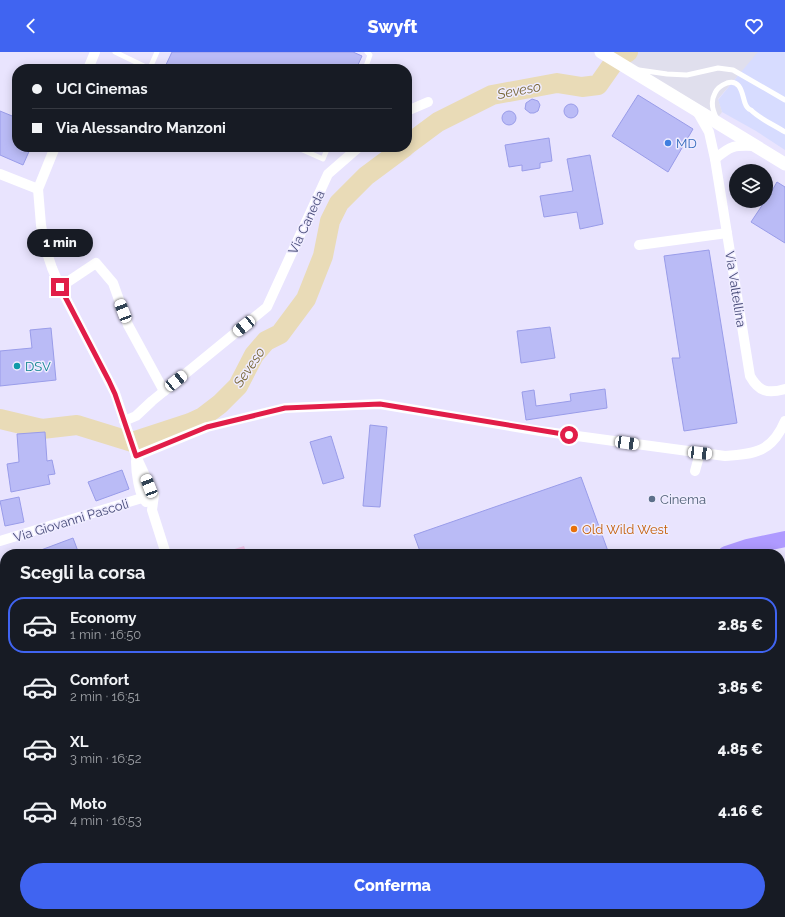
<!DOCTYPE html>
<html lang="it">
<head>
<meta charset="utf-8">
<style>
	body { margin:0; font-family:Raleway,sans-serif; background:#20242c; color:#f1f3f6; height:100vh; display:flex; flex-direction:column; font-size:15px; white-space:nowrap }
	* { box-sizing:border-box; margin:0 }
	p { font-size:13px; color:#9ea1a6 }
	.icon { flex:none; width:22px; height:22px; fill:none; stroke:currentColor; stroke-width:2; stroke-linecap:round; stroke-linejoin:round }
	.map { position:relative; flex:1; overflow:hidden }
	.details { position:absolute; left:0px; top:497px; width:785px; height:368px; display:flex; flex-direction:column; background:#171b24; border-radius:16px 16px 0 0; box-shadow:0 2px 10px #0003 }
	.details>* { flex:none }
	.top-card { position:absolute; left:12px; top:12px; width:400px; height:88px; border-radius:16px; box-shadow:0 2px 10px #0003; display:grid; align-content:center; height:88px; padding:0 20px; background:#171b24 }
	.buttons { position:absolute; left:729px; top:112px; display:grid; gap:8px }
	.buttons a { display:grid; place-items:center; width:44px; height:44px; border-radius:50%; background:#171b24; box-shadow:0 2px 10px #0003; font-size:20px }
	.end { position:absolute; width:18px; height:18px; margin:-9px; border:5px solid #e11d48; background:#fff; box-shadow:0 0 0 2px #fff }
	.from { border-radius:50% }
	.bubble { position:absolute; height:28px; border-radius:14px; background:#171b24; box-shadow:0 2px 10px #0003; font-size:13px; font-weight:800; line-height:28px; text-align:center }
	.car { position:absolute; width:12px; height:24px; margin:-12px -6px; border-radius:5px; box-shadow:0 0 3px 1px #0007; background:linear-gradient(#fff 24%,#345 0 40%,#fff 0 76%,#345 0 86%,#fff 0) }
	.top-card b { display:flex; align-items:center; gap:14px; height:38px; font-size:15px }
	.top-card b+b { border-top:1px solid #363941 }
	.top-card i { width:10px; height:10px; background:#f1f3f6 }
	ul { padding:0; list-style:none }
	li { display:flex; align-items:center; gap:12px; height:56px; margin:0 8px 6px; padding:0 12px; border:2px solid transparent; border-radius:16px }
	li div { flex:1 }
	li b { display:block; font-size:15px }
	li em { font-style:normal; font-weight:800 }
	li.selected { border-color:#4064f1 }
	li>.icon { width:36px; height:36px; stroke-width:1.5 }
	h2 { padding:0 20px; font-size:18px; line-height:48px }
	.button { display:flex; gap:8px; margin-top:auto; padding:8px 20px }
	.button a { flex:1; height:46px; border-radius:24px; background:#4064f1; color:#fff; font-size:16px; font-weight:800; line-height:46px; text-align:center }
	header { display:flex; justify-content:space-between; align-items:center; height:52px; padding:0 20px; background:#4064f1; color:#fff; font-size:18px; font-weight:800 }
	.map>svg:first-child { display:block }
	.commercial { fill:#d7dcff }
	.industrial { fill:#e0dfed }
	.green { fill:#edc1e5 }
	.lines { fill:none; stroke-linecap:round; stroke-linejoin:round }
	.river { stroke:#e9dbb7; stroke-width:20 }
	.building { fill:#babbf6; stroke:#999ce9 }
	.service { stroke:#fff; stroke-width:5 }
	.minor { stroke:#fff; stroke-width:10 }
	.tertiary { stroke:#fff; stroke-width:13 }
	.primary { stroke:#af9aff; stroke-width:16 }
	.route { stroke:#e11d48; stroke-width:5 }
	.shop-dot { fill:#3f7fe0; stroke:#efecff; stroke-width:1.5 }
	.culture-dot { fill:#0f9aa8; stroke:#efecff; stroke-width:1.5 }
	.service-dot { fill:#5c6f8a; stroke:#efecff; stroke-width:1.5 }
	.food-dot { fill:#e8710a; stroke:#efecff; stroke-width:1.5 }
	.labels { text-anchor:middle; stroke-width:3; stroke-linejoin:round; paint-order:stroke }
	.shop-label { font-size:13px; fill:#366cbe; stroke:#efecff; text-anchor:start }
	.street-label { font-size:13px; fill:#474b79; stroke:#efecff }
	.culture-label { font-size:13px; fill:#0d838f; stroke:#efecff; text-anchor:start }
	.service-label { font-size:13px; fill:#4e5e75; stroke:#efecff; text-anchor:start }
	.food-label { font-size:13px; fill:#c56008; stroke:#efecff; text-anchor:start }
	.water-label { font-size:14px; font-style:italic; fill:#786737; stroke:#efecff }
</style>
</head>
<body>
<header><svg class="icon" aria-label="back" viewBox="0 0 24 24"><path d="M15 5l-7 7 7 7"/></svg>Swyft<svg class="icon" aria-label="heart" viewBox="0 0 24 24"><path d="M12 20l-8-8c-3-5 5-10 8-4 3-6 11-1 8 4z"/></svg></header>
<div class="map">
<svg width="785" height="865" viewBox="0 0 785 865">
	<rect width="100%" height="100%" fill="#e9e4fe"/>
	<polygon class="commercial" points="757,0 785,0 785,98 756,79 722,60 718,48"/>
	<polygon class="industrial" points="610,0 758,0 718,47 722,60 719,64"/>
	<polygon class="green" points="244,494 247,502 219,502"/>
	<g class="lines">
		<g class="river">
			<polyline points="407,93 438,70 492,43 557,31 582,35 598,33 617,6 628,0"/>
			<polyline points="0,367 42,377 77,373 132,390 190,371 203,365 220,352 238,334 254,303 266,289 280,282 306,247 323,204 330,169 339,151 366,124 405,95"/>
		</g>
	</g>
	<g class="building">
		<polygon points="172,0 353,0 362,4 356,17 164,17"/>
		<polygon points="638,43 693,77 668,120 612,84"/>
		<polygon points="532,47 538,49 540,53 538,59 534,61 530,61 525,57 526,51"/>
		<circle cx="571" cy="59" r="7"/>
		<circle cx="509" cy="66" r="7"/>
		<polygon points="0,59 17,66 17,95 31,95 23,113 0,103"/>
		<polygon points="549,86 552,109 540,111 540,116 522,119 522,113 509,115 505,93"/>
		<polygon points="590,103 603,172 580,177 577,160 544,165 540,144 573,139 567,107"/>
		<polygon points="777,130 785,135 785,191 751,170 765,149 766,149"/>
		<polygon points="709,198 737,371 684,379 672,306 680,306 664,204"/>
		<polygon points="550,275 555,306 521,311 517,279"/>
		<polygon points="51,276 56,328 0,334 0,299 32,296 30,278"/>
		<polygon points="605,337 607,356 526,368 522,340 534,338 536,354 571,349 570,342"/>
		<polygon points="370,373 387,375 380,455 363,454"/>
		<polygon points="45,380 47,409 52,408 55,422 48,423 50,432 11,440 7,412 19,410 17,382"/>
		<polygon points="331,384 344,426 323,432 310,390"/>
		<polygon points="122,418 129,437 96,449 88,430"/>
		<polygon points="581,425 609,502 421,502 414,483"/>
		<polygon points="19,445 24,470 5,474 0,449"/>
		<polygon points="73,486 79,502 33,502 33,501"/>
	</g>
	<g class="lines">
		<g class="service">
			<polyline points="115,0 150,17"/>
			<polyline points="150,16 157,0"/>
			<polyline points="365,17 370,3 367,0"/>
			<polyline points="639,18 667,22 687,23 718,16 733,18 785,48"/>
			<path d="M 717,67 C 712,58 710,50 715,41 C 717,36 722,33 727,31 C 741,27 742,42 745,51 C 746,54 748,57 751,58 C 760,67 774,73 785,80"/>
			<polyline points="296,95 323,107 328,95"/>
		</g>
		<g class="minor">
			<polyline points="88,17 95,0"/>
			<polyline points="407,59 428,50"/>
			<path d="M 697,59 L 709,80 L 715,107 C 731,93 735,93 755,94"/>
			<polyline points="55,95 38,137 41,173 45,195 52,216 60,235 115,341 136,404 154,443 152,458 166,502"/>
			<path d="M 715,107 L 750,324 C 759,340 768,342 785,337"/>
			<polyline points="0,122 38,137"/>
			<polyline points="639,193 727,181"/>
			<polyline points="60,235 96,211 113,231 128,273 164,339"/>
			<polyline points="124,369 136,364 152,349 267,255 328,122 359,95"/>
			<path d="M 136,404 L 207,375 L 285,356 L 380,352 L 540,379 L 725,404 C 755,402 772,400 785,369"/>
			<path d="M 136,409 C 136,419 139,444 146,450"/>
			<polyline points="695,419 700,401"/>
			<polyline points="0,489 142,446"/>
			<path d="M 780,669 C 785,674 784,681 780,687"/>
			<polyline points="520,860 526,865"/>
			<polyline points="113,865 130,860"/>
			<polyline points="304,865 305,860"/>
			<polyline points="618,865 621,860"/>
		</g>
		<polyline class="tertiary" points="601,0 785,112"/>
		<g class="primary">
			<polyline points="726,502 747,495 785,487"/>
			<polyline points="0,752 5,750"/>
		</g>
	</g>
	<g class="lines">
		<polyline class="route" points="60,235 109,329 115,342 136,404 207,375 285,356 380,352 569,383"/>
	</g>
	<circle class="shop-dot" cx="668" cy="91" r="4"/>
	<circle class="culture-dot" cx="17" cy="314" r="4"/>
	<circle class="service-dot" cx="652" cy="447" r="4"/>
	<circle class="food-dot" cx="574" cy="477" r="4"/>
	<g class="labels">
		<g class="shop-label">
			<text x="676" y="96">MD</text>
		</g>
		<g class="street-label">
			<text transform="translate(306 170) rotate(-65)" y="5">Via Caneda</text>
			<text transform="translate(736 237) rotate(81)" y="5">Via Valtellina</text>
			<text transform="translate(71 468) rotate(-17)" y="5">Via Giovanni Pascoli</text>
		</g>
		<g class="culture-label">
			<text x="25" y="319">DSV</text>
		</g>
		<g class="service-label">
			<text x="660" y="452">Cinema</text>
		</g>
		<g class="food-label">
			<text x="582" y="482">Old Wild West</text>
		</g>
		<g class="water-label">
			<text transform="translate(519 38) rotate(-11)" y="5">Seveso</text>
			<text transform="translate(249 315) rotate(-56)" y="5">Seveso</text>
		</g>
	</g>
</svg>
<div class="buttons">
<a><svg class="icon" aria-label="layers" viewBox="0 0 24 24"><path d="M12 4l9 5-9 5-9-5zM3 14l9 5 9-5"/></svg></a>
</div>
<i class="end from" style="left:569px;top:383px"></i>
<i class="end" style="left:60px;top:235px"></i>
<div class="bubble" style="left:27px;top:177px;width:66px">1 min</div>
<i class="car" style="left:123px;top:259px;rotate:339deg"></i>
<i class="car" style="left:244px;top:274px;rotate:231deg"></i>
<i class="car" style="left:176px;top:329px;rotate:51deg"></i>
<i class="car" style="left:627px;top:391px;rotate:98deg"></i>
<i class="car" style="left:700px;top:401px;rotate:96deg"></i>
<i class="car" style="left:149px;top:434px;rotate:339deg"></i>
<div class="top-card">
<b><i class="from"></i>UCI Cinemas</b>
<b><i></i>Via Alessandro Manzoni</b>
</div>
<section class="details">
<h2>Scegli la corsa</h2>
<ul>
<li class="selected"><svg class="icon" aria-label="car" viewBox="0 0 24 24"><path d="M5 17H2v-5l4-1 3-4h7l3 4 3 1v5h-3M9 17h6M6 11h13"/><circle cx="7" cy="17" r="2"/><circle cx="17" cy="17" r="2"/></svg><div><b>Economy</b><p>1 min · 16:50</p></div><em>2.85 €</em></li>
<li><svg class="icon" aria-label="car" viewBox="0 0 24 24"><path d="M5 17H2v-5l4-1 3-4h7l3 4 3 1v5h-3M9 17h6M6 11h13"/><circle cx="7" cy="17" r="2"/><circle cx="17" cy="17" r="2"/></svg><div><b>Comfort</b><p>2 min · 16:51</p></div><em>3.85 €</em></li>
<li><svg class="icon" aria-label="car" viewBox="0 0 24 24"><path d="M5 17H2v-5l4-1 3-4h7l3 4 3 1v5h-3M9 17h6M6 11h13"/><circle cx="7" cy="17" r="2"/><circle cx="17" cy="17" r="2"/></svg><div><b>XL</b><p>3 min · 16:52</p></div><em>4.85 €</em></li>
<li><svg class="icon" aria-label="car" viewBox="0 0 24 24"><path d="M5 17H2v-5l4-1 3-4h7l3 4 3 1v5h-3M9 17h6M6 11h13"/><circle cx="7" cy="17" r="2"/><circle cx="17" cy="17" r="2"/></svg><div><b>Moto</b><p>4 min · 16:53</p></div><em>4.16 €</em></li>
</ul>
<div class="button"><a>Conferma</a></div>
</section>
</div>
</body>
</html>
